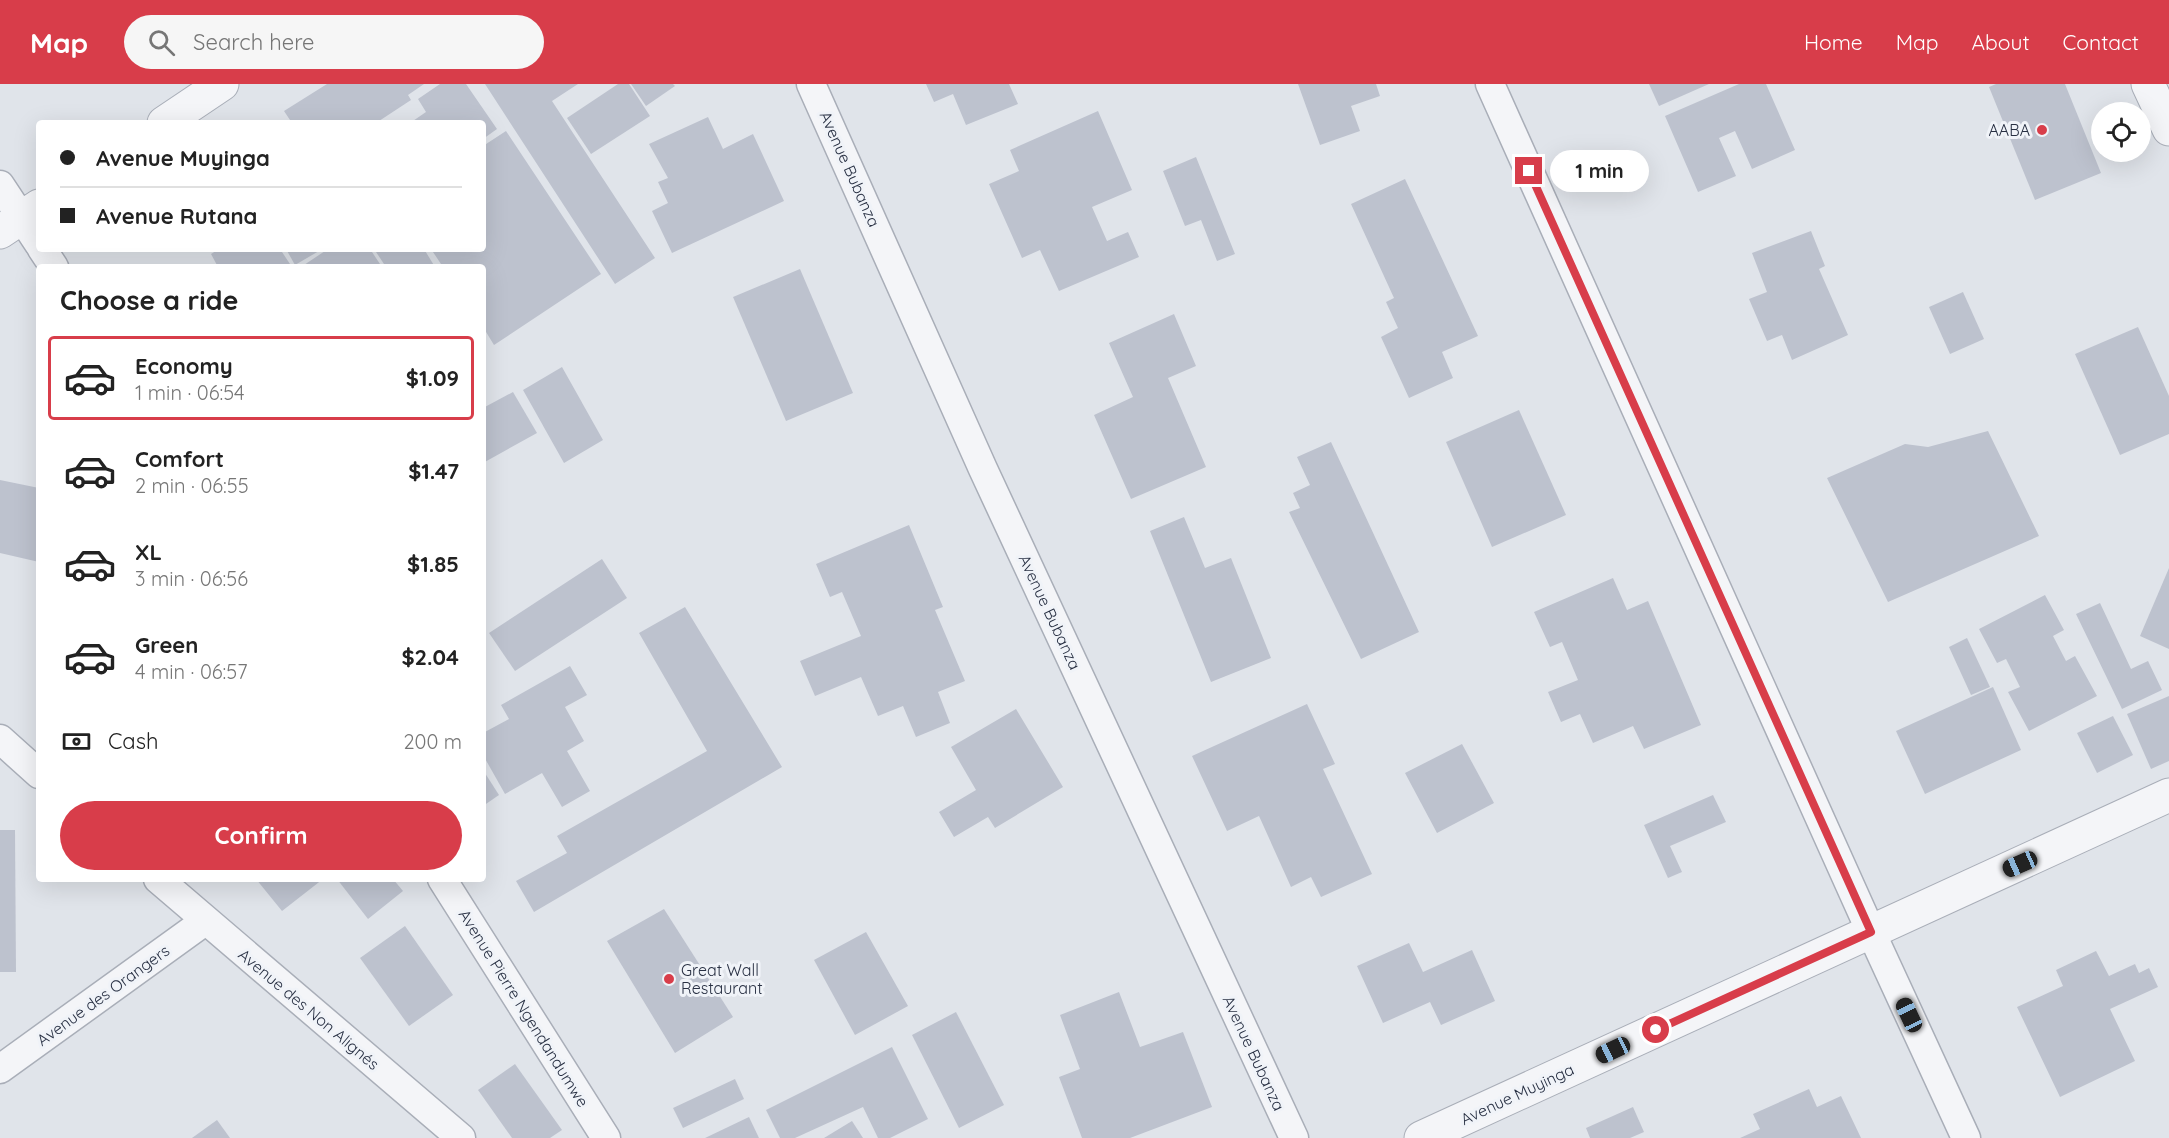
<!DOCTYPE html>
<html lang="en">
<head>
<meta charset="utf-8">
<style>
	body { margin:0; font-family:Quicksand,sans-serif; background:#f6f6f6; color:#222; height:100vh; display:flex; flex-direction:column; font-size:22px; white-space:nowrap }
	* { box-sizing:border-box; margin:0 }
	p { font-size:20px; color:#767676 }
	.icon { flex:none; width:33px; height:33px; fill:none; stroke:currentColor; stroke-width:2; stroke-linecap:round; stroke-linejoin:round }
	.map { position:relative; flex:1; overflow:hidden }
	.details { position:absolute; left:36px; top:180px; width:450px; height:618px; display:flex; flex-direction:column; background:#fff; border-radius:6px; box-shadow:0 6px 24px #0002 }
	.details>* { flex:none }
	.top-card { position:absolute; left:36px; top:36px; width:450px; height:132px; border-radius:6px; box-shadow:0 6px 24px #0002; display:grid; align-content:center; height:132px; padding:0 24px; background:#fff }
	.buttons { position:absolute; left:2091px; top:18px; display:grid; gap:12px }
	.buttons a { display:grid; place-items:center; width:60px; height:60px; border-radius:50%; background:#fff; box-shadow:0 6px 24px #0002; font-size:30px }
	.end { position:absolute; width:27px; height:27px; margin:-14px; border:8px solid #d83d4a; background:#fff; box-shadow:0 0 0 3px #fff }
	.from { border-radius:50% }
	.bubble { position:absolute; height:42px; border-radius:21px; background:#fff; box-shadow:0 6px 24px #0002; font-size:20px; font-weight:800; line-height:42px; text-align:center }
	.car { position:absolute; width:18px; height:36px; margin:-18px -9px; border-radius:8px; box-shadow:0 0 4px 2px #0007; background:linear-gradient(#222 24%,#8ab4d8 0 40%,#222 0 76%,#8ab4d8 0 86%,#222 0) }
	.top-card b { display:flex; align-items:center; gap:21px; height:57px; font-size:22px }
	.top-card b+b { border-top:2px solid #e0e0e0 }
	.top-card i { width:15px; height:15px; background:#222 }
	ul { padding:0; list-style:none }
	li { display:flex; align-items:center; gap:18px; height:84px; margin:0 12px 9px; padding:0 12px; border:3px solid transparent; border-radius:6px }
	li div { flex:1 }
	li b { display:block; font-size:22px }
	li em { font-style:normal; font-weight:800 }
	li.current { border-color:#d83d4a }
	li>.icon { width:54px; height:54px; stroke-width:1.5 }
	h2 { padding:0 24px; font-size:27px; line-height:72px }
	.pay { display:flex; align-items:center; gap:15px; height:66px; padding:0 24px; font-size:22px }
	.pay p { margin-inline-start:auto }
	.cta { display:flex; gap:12px; margin-top:auto; padding:12px 24px }
	.cta a { flex:1; height:69px; border-radius:36px; background:#d83d4a; color:#fff; font-size:24px; font-weight:800; line-height:69px; text-align:center }
	header { display:flex; align-items:center; gap:36px; box-sizing:border-box; height:84px; padding:0 30px; background:#d83d4a; color:#fff }
	header strong { font-size:28px }
	nav { display:flex; gap:33px; margin-inline-start:auto; font-size:21px }
	.search { width:420px; height:54px; background:#f6f6f6; display:flex; align-items:center; gap:15px; box-sizing:border-box; padding:0 21px; border-radius:33px; color:#767676; font-size:22px }
	.map>svg:first-child { display:block }
	.building { fill:#bdc2ce }
	.lines { fill:none; stroke-linecap:round; stroke-linejoin:round }
	.minor-casing { stroke:#a9aeb8; stroke-width:31 }
	.tertiary-casing { stroke:#a9aeb8; stroke-width:35 }
	.minor { stroke:#f4f5f8; stroke-width:28 }
	.tertiary { stroke:#f4f5f8; stroke-width:33 }
	.route { stroke:#d83d4a; stroke-width:8 }
	.poi-dot { fill:#d83d4a; stroke:#f0f3f8; stroke-width:2 }
	.labels { text-anchor:middle; stroke-width:6; stroke-linejoin:round; paint-order:stroke }
	.poi-label { font-size:16px; fill:#283043; stroke:#f0f3f8; text-anchor:end }
	.street-label { font-size:16px; fill:#283043; stroke:#f0f3f8 }
</style>
</head>
<body>
<header>
<strong>Map</strong>
<div class="search"><svg class="icon" aria-label="search" viewBox="0 0 24 24"><circle cx="10" cy="10" r="6"/><path d="M15 15l6 6"/></svg>Search here</div>
<nav><a>Home</a><a>Map</a><a>About</a><a>Contact</a></nav>
</header>
<div class="map">
<svg width="2169" height="1054" viewBox="0 0 2169 1054">
	<rect width="100%" height="100%" fill="#e0e4ea"/>
	<g class="building">
		<polygon points="327,0 424,0 408,11 411,16 376,39 292,39 284,27"/>
		<polygon points="440,0 466,0 497,45 483,55 483,39 410,39 426,28 418,15"/>
		<polygon points="485,0 578,0 552,17 655,174 615,200"/>
		<polygon points="618,0 629,0 650,32 591,70 567,34"/>
		<polygon points="631,0 673,0 675,2 646,22"/>
		<polygon points="926,0 1009,0 1018,20 966,41 953,10 934,18"/>
		<polygon points="1298,0 1376,0 1380,12 1351,22 1360,47 1320,61"/>
		<polygon points="1649,0 1709,0 1659,22"/>
		<polygon points="1739,0 1766,0 1795,66 1752,85 1735,47 1719,54 1736,92 1698,108 1665,32"/>
		<polygon points="1996,0 2065,0 2101,89 2035,116 1989,3"/>
		<polygon points="1098,27 1132,106 1092,123 1107,157 1128,148 1139,173 1059,207 1040,166 1022,174 989,100 1019,87 1010,66"/>
		<polygon points="708,33 723,65 753,50 784,117 672,169 652,127 668,119 658,98 668,94 649,60"/>
		<polygon points="506,47 601,190 494,261 483,243 483,183 443,183 431,165 483,165 483,62"/>
		<polygon points="1196,73 1235,170 1217,177 1201,136 1185,142 1163,87"/>
		<polygon points="1405,95 1478,252 1442,268 1453,294 1409,314 1381,253 1398,244 1386,218 1394,214 1351,120"/>
		<polygon points="1811,147 1825,182 1819,185 1848,251 1792,276 1782,251 1767,257 1749,215 1767,208 1752,169"/>
		<polygon points="219,165 280,165 292,183 218,183 211,170"/>
		<polygon points="286,165 318,165 319,167 295,181"/>
		<polygon points="328,165 370,165 382,183 301,183"/>
		<polygon points="374,165 424,165 435,183 386,183"/>
		<polygon points="800,185 853,309 786,337 733,213"/>
		<polygon points="1963,208 1984,255 1950,270 1929,223"/>
		<polygon points="1174,230 1196,282 1168,294 1206,383 1131,415 1094,331 1133,313 1109,259"/>
		<polygon points="2138,243 2169,312 2169,350 2120,371 2075,270"/>
		<polygon points="562,283 603,356 564,379 523,306"/>
		<polygon points="513,308 537,349 483,379 483,324"/>
		<polygon points="1519,326 1566,431 1492,463 1446,358"/>
		<polygon points="1988,347 2039,452 1888,518 1827,394 1905,360 1928,363"/>
		<polygon points="1331,358 1419,548 1361,575 1289,428 1300,424 1293,409 1310,401 1297,373"/>
		<polygon points="0,396 39,404 39,478 0,469"/>
		<polygon points="1184,433 1205,484 1231,474 1271,574 1211,598 1150,447"/>
		<polygon points="909,441 943,523 935,526 965,597 938,608 950,639 916,653 903,622 878,632 861,593 815,612 800,577 861,552 842,508 830,513 816,480"/>
		<polygon points="602,475 627,514 515,587 489,549"/>
		<polygon points="2169,484 2169,565 2140,552"/>
		<polygon points="1613,494 1627,526 1648,517 1701,641 1644,665 1633,642 1593,659 1580,630 1561,638 1548,608 1578,596 1562,558 1550,563 1534,528"/>
		<polygon points="2045,511 2064,546 2053,552 2066,577 2075,572 2097,612 2029,647 2008,608 2020,603 2006,575 1997,579 1979,545"/>
		<polygon points="2100,519 2131,585 2148,577 2162,606 2122,625 2076,530"/>
		<polygon points="685,523 782,683 534,828 516,797 567,769 557,752 707,667 639,549"/>
		<polygon points="1967,554 1990,603 1971,611 1949,563"/>
		<polygon points="570,582 587,611 565,623 584,657 567,667 590,707 562,723 542,689 505,710 483,671 483,649 509,635 501,621"/>
		<polygon points="1993,603 2021,666 1925,710 1896,647"/>
		<polygon points="2169,612 2169,677 2151,685 2127,630"/>
		<polygon points="1307,620 1335,680 1323,685 1372,790 1321,813 1311,793 1291,803 1259,732 1227,747 1192,672"/>
		<polygon points="1016,625 1063,703 995,744 988,733 954,753 939,728 976,706 951,663"/>
		<polygon points="2113,632 2133,671 2097,689 2077,649"/>
		<polygon points="1462,660 1494,719 1437,749 1405,689"/>
		<polygon points="483,686 499,711 483,722"/>
		<polygon points="1713,711 1726,738 1670,762 1682,788 1668,794 1644,741"/>
		<polygon points="0,746 15,746 16,888 0,888"/>
		<polygon points="256,795 323,795 282,827"/>
		<polygon points="337,795 393,795 403,807 368,835"/>
		<polygon points="664,825 733,933 675,969 607,857"/>
		<polygon points="405,842 453,911 409,942 360,874"/>
		<polygon points="866,848 908,922 855,951 814,876"/>
		<polygon points="1409,859 1423,888 1472,866 1495,917 1441,941 1430,918 1383,939 1357,882"/>
		<polygon points="2096,867 2109,892 2135,880 2139,889 2149,884 2158,903 2110,925 2135,977 2060,1013 2017,923 2063,902 2056,886"/>
		<polygon points="1119,908 1140,963 1183,948 1212,1023 1130,1054 1082,1054 1059,993 1080,985 1060,931"/>
		<polygon points="956,928 1004,1021 959,1044 912,951"/>
		<polygon points="892,963 928,1035 890,1054 878,1054 863,1023 795,1054 780,1054 766,1026"/>
		<polygon points="515,980 562,1046 550,1054 512,1054 478,1006"/>
		<polygon points="735,995 744,1015 683,1044 673,1024"/>
		<polygon points="1809,1005 1817,1023 1841,1012 1861,1054 1740,1054 1760,1045 1753,1030"/>
		<polygon points="1633,1023 1644,1048 1630,1054 1590,1054 1586,1044"/>
		<polygon points="749,1033 759,1054 705,1054"/>
		<polygon points="217,1036 230,1054 192,1054"/>
		<polygon points="852,1037 863,1054 824,1054"/>
	</g>
	<g class="lines">
		<g class="minor-casing">
			<g id="minor">
				<polyline points="811,0 983,385 1294,1054"/>
				<polyline points="1490,0 1871,848 1966,1054"/>
				<polyline points="0,101 39,160"/>
				<polyline points="42,165 54,183"/>
				<polyline points="0,655 39,690"/>
				<polyline points="158,795 461,1054"/>
				<polyline points="442,795 606,1054"/>
				<polyline points="0,985 205,837"/>
			</g>
		</g>
		<g class="tertiary-casing">
			<g id="tertiary">
				<polyline points="2148,0 2169,45"/>
				<polyline points="164,39 222,0"/>
				<polyline points="0,148 39,122"/>
				<polyline points="1421,1054 2169,711"/>
			</g>
		</g>
		<use href="#minor" class="minor"/>
		<use href="#tertiary" class="tertiary"/>
	</g>
	<g class="lines">
		<polyline class="route" points="1529,87 1871,848 1656,946"/>
	</g>
	<g class="poi-dot">
		<circle cx="2042" cy="46" r="6"/>
		<circle cx="669" cy="895" r="6"/>
	</g>
	<g class="labels">
		<g class="poi-label">
			<text x="2030" y="52">AABA</text>
			<text x="681" y="892" text-anchor="start">Great Wall<tspan x="681" dy="18">Restaurant</tspan></text>
		</g>
		<g class="street-label">
			<text transform="translate(850 85) rotate(66)" y="6">Avenue Bubanza</text>
			<text transform="translate(1050 528) rotate(65)" y="6">Avenue Bubanza</text>
			<text transform="translate(103 911) rotate(-36)" y="6">Avenue des Orangers</text>
			<text transform="translate(524 924) rotate(58)" y="6">Avenue Pierre Ngendandumwe</text>
			<text transform="translate(309 925) rotate(40)" y="6">Avenue des Non Alignés</text>
			<text transform="translate(1254 969) rotate(65)" y="6">Avenue Bubanza</text>
			<text transform="translate(1517 1010) rotate(-25)" y="6">Avenue Muyinga</text>
		</g>
	</g>
</svg>
<div class="buttons">
<a><svg class="icon" aria-label="locate" viewBox="0 0 24 24"><circle cx="12" cy="12" r="6"/><path d="M12 2v4M12 18v4M2 12h4M18 12h4"/></svg></a>
</div>
<i class="end from" style="left:1656px;top:946px"></i>
<i class="end" style="left:1529px;top:87px"></i>
<div class="bubble" style="left:1550px;top:66px;width:99px">1 min</div>
<i class="car" style="left:2020px;top:780px;rotate:246deg"></i>
<i class="car" style="left:1909px;top:931px;rotate:335deg"></i>
<i class="car" style="left:1613px;top:966px;rotate:245deg"></i>
<div class="top-card">
<b><i class="from"></i>Avenue Muyinga</b>
<b><i></i>Avenue Rutana</b>
</div>
<section class="details">
<h2>Choose a ride</h2>
<ul>
<li class="current"><svg class="icon" aria-label="car" viewBox="0 0 24 24"><path d="M5 17H2v-5l4-1 3-4h7l3 4 3 1v5h-3M9 17h6M6 11h13"/><circle cx="7" cy="17" r="2"/><circle cx="17" cy="17" r="2"/></svg><div><b>Economy</b><p>1 min · 06:54</p></div><em>$1.09</em></li>
<li><svg class="icon" aria-label="car" viewBox="0 0 24 24"><path d="M5 17H2v-5l4-1 3-4h7l3 4 3 1v5h-3M9 17h6M6 11h13"/><circle cx="7" cy="17" r="2"/><circle cx="17" cy="17" r="2"/></svg><div><b>Comfort</b><p>2 min · 06:55</p></div><em>$1.47</em></li>
<li><svg class="icon" aria-label="car" viewBox="0 0 24 24"><path d="M5 17H2v-5l4-1 3-4h7l3 4 3 1v5h-3M9 17h6M6 11h13"/><circle cx="7" cy="17" r="2"/><circle cx="17" cy="17" r="2"/></svg><div><b>XL</b><p>3 min · 06:56</p></div><em>$1.85</em></li>
<li><svg class="icon" aria-label="car" viewBox="0 0 24 24"><path d="M5 17H2v-5l4-1 3-4h7l3 4 3 1v5h-3M9 17h6M6 11h13"/><circle cx="7" cy="17" r="2"/><circle cx="17" cy="17" r="2"/></svg><div><b>Green</b><p>4 min · 06:57</p></div><em>$2.04</em></li>
</ul>
<div class="pay"><svg class="icon" aria-label="cash" viewBox="0 0 24 24"><path d="M3 7h18v10H3z"/><circle cx="12" cy="12" r="2"/></svg>Cash<p>200 m</p></div>
<div class="cta"><a>Confirm</a></div>
</section>
</div>
</body>
</html>
